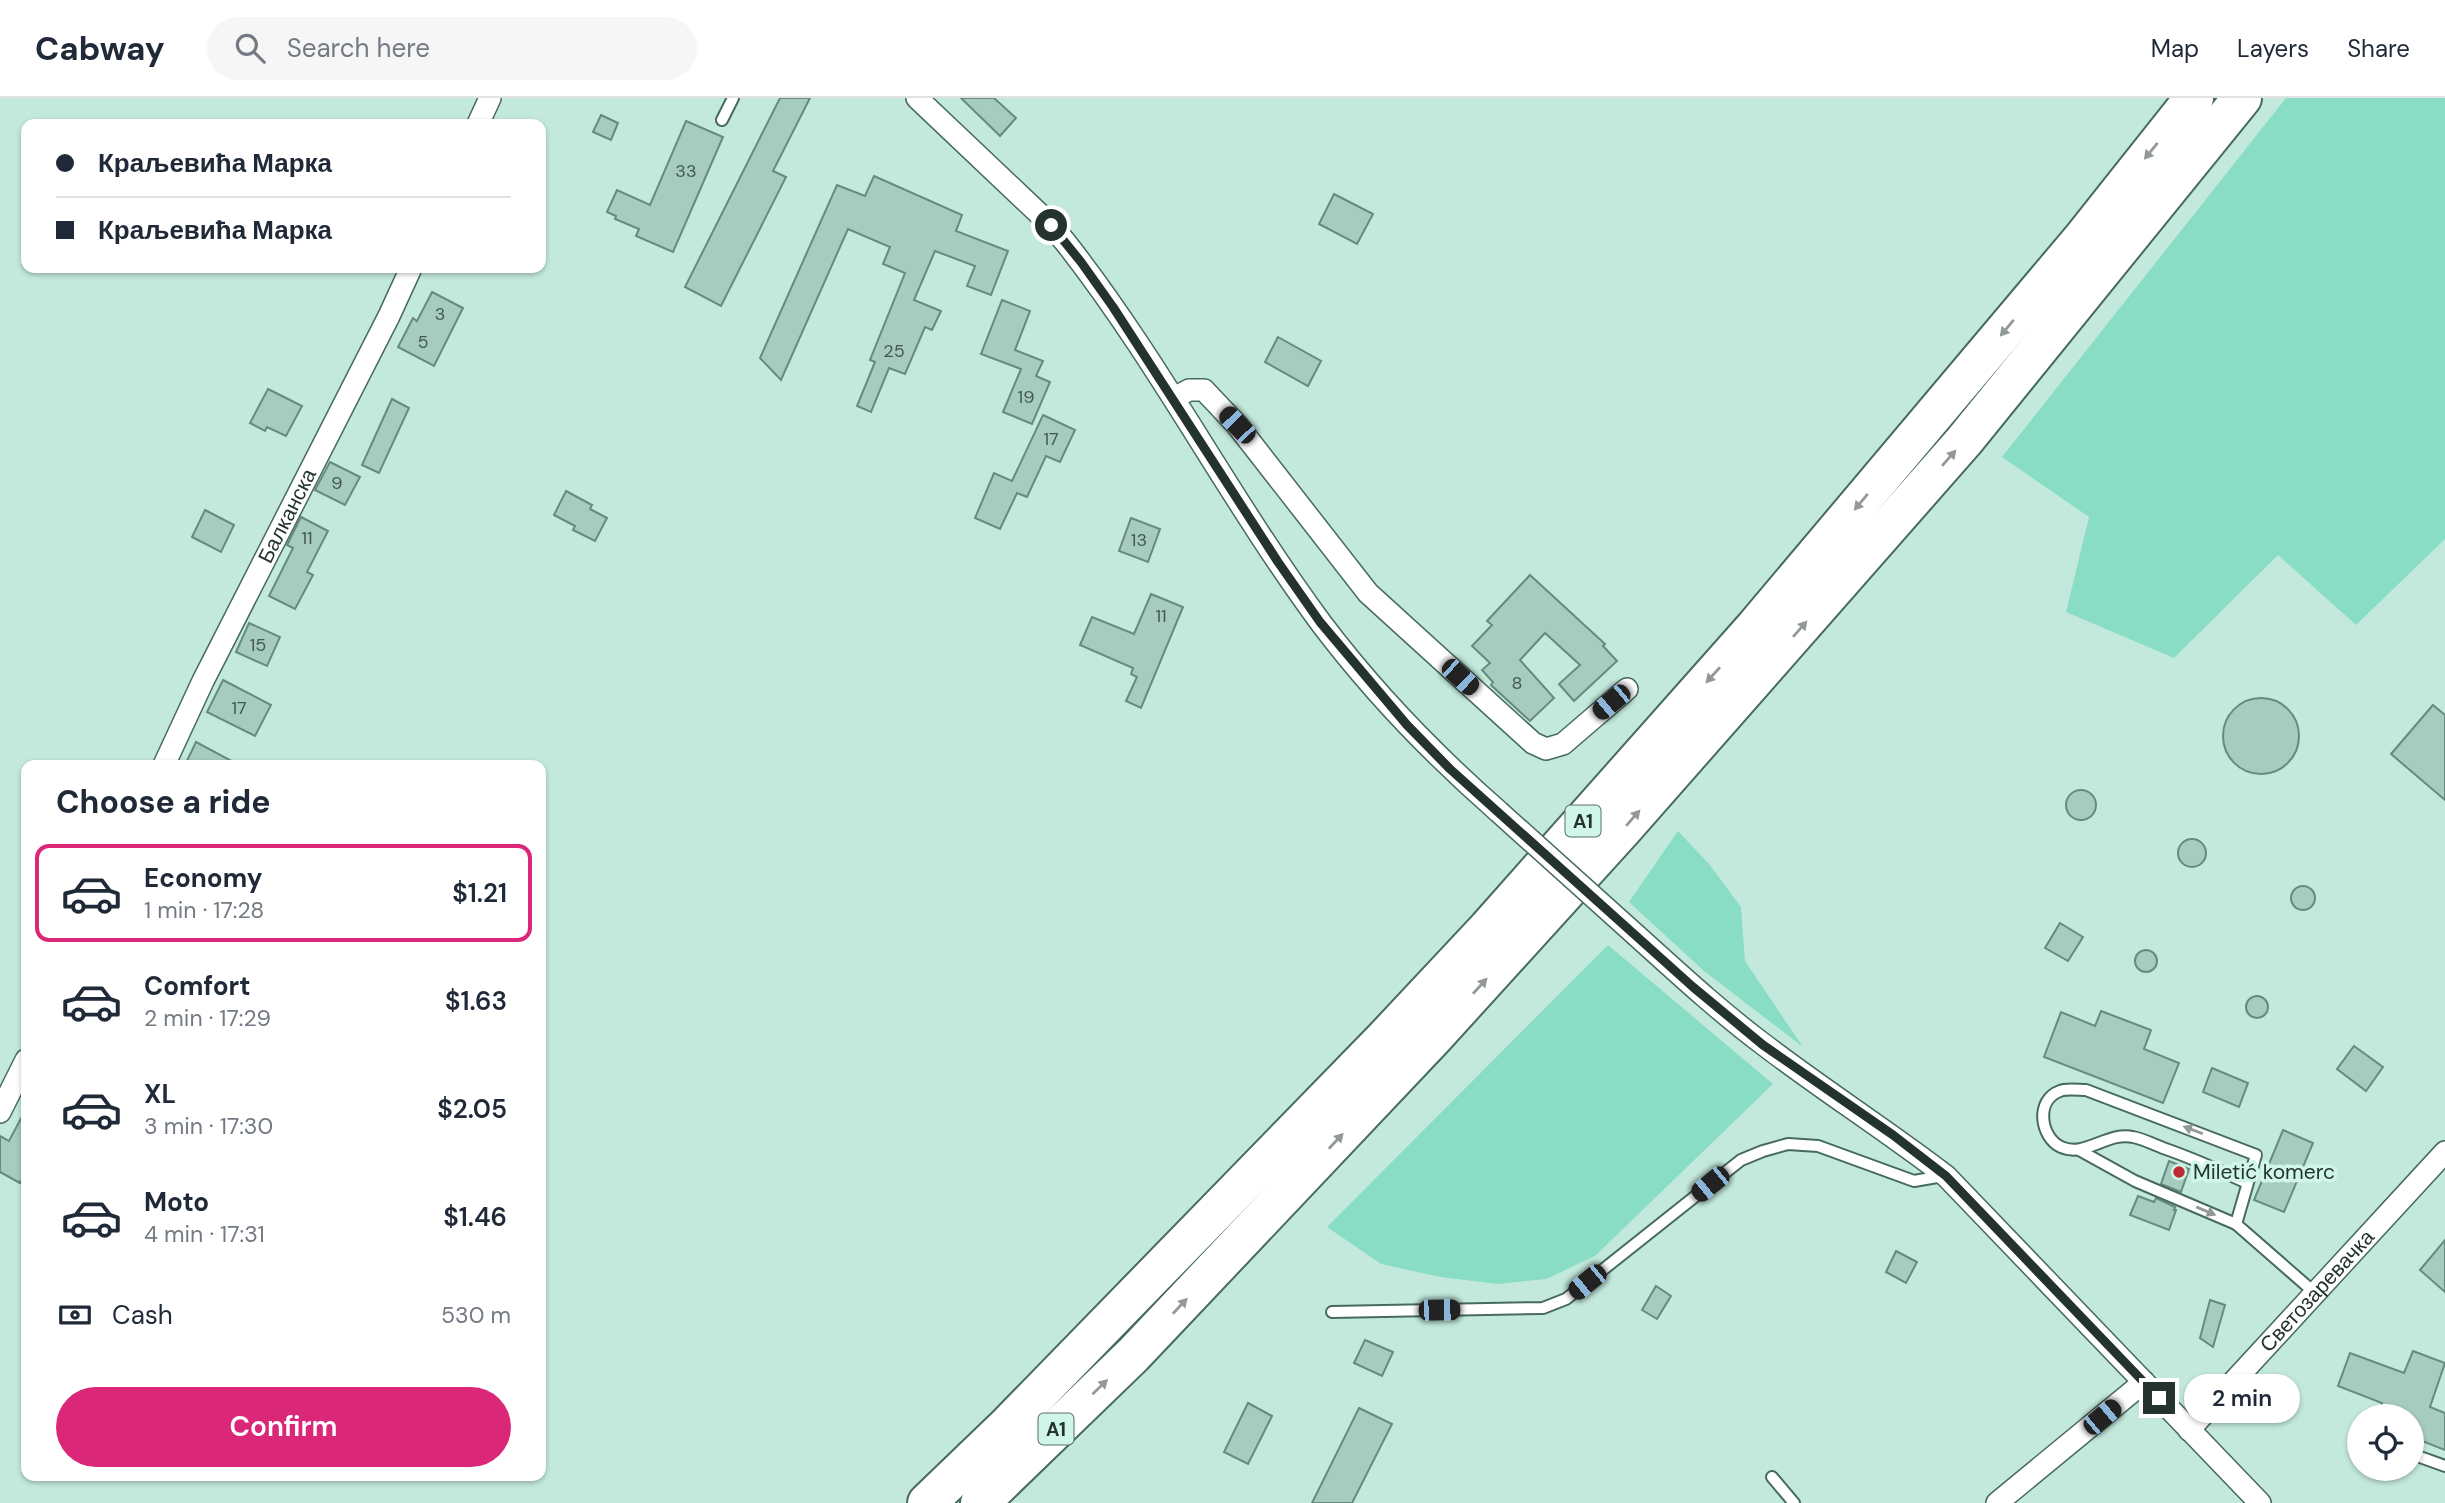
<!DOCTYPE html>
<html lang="en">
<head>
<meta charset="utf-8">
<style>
	body { margin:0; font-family:"DM Sans",sans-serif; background:#f6f6f7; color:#1f2937; height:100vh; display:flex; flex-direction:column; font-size:26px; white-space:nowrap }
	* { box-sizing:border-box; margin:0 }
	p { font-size:23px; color:#747a83 }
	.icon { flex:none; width:38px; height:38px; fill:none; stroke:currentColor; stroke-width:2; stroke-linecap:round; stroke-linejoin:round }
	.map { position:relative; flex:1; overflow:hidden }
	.side { position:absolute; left:21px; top:662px; width:525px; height:721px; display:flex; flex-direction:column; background:#fff; border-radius:14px; box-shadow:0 2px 5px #0004 }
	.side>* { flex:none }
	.banner { position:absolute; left:21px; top:21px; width:525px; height:154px; border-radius:14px; box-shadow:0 2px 5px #0004; display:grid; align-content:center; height:154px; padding:0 35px; background:#fff }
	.fabs { position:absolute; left:2347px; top:1306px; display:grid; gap:14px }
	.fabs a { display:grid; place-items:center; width:77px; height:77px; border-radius:50%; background:#fff; box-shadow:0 2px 5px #0004; font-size:35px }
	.end { position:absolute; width:32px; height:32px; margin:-16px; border:9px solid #24332e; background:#fff; box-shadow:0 0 0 4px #fff }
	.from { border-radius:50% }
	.bubble { position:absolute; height:49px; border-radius:24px; background:#fff; box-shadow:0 2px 5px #0004; font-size:23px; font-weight:600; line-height:49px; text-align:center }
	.car { position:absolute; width:21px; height:42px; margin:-21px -10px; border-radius:9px; box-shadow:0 0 5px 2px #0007; background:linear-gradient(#222 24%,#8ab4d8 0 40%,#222 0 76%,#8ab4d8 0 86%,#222 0) }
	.banner b { display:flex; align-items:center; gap:24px; height:66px; font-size:26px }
	.banner b+b { border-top:2px solid #e0e1e3 }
	.banner i { width:18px; height:18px; background:#1f2937 }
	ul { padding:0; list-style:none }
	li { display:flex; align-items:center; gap:21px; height:98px; margin:0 14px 10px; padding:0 21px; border:4px solid transparent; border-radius:14px }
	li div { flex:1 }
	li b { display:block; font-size:26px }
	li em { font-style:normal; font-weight:600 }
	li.selected { border-color:#db2777 }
	li>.icon { width:63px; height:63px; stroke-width:1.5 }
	h2 { padding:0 35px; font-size:32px; line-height:84px }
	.pay { display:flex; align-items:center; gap:18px; height:77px; padding:0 35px; font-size:26px }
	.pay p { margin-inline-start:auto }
	.cta { display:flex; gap:14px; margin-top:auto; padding:14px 35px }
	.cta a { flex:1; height:80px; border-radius:42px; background:#db2777; color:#fff; font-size:28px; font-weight:600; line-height:80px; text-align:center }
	header { display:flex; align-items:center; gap:42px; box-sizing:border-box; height:98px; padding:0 35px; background:#fff; border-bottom:2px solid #e0e1e3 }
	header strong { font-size:33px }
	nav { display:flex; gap:38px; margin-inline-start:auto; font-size:24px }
	.search { width:490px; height:63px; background:#f6f6f7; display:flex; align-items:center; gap:18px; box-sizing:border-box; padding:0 24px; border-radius:38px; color:#747a83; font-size:26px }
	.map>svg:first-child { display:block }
	.green { fill:#89ddc5 }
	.building { fill:#a6cbbf; stroke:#678a7f; stroke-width:2 }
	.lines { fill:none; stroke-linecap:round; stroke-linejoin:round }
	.service-casing { stroke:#476a5f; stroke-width:14 }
	.minor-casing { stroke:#476a5f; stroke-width:24 }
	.motorway-casing { stroke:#476a5f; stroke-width:42 }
	.service { stroke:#fff; stroke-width:10 }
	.minor { stroke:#fff; stroke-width:21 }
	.motorway { stroke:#fff; stroke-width:38 }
	.minor-bridge-casing { stroke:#476a5f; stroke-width:24; stroke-linecap:butt }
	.minor-bridge { stroke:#fff; stroke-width:21 }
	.oneway { fill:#929996 }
	.route { stroke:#24332e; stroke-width:9 }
	.poi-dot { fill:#bc2c34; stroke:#d0f6e9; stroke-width:2.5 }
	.labels { text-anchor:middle; stroke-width:7; stroke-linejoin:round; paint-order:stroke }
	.number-label { font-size:18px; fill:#445952 }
	.shield { fill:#d0f6e9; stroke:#586e66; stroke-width:2 }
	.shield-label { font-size:19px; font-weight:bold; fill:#24332e }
	.street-label { font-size:21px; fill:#24332e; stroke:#d0f6e9 }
	.poi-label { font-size:21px; fill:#24332e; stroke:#d0f6e9; text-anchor:start }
</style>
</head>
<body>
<header>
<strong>Cabway</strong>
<div class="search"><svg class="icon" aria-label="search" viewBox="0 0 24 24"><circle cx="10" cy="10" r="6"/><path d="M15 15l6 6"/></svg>Search here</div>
<nav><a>Map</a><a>Layers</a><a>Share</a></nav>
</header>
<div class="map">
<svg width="2445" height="1405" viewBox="0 0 2445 1405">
	<rect width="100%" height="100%" fill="#c3e9dc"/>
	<g class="green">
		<polygon points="2286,0 2445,0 2445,441 2356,527 2278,457 2174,560 2066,514 2089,419 2002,359"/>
		<polygon points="1678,733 1709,766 1741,809 1745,863 1803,949 1704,873 1629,804"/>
		<polygon points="1608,847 1773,986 1595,1158 1546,1181 1498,1186 1440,1179 1381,1166 1327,1129"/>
	</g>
	<g class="building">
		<polygon points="780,0 810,0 773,73 786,79 721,208 685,189"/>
		<polygon points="961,0 994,0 1016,20 1000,38"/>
		<polygon points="601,17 618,25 611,42 593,34"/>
		<polygon points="686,23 723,39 673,154 636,138 639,131 615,121 616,118 607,114 617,92 650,107"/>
		<polygon points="874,78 962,117 956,133 1008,153 991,197 967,188 975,168 935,153 914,202 941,213 932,232 925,229 905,276 889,270 871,314 857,308 875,264 870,262 905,175 883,166 890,149 848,131 781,282 760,260 837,87 865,98"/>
		<polygon points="1334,96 1373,116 1357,146 1319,126"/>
		<polygon points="432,194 463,210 434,268 398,249 413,220 417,223"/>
		<polygon points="1002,202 1030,213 1015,252 1043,263 1036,278 1050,284 1032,326 1003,314 1021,271 981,256"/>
		<polygon points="1278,239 1321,263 1308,288 1265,264"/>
		<polygon points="268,291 302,308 286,338 267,329 265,333 250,325"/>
		<polygon points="392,301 409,310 379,375 362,367"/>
		<polygon points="1043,317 1075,332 1060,364 1046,358 1027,399 1017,395 1000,431 975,420 994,375 1012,383"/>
		<polygon points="330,364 360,379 345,407 315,392"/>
		<polygon points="566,393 592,407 590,411 607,420 595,443 573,432 575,428 554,417"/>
		<polygon points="205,412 234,427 221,454 192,439"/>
		<polygon points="301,419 328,433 307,474 313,477 295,511 269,498 293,450 287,447"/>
		<polygon points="1131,420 1160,431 1148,464 1119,453"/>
		<polygon points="1530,477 1605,546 1603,548 1617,563 1574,603 1559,586 1580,567 1545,535 1520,562 1554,600 1530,623 1491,587 1493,584 1482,572 1490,565 1472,548 1492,527 1487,523"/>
		<polygon points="1151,496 1183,509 1141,610 1126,603 1137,579 1131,576 1133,570 1080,547 1092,519 1134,536"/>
		<polygon points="249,525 280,539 267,568 236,554"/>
		<polygon points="223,582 271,607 255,638 207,614"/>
		<circle cx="2261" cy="638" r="38"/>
		<polygon points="2433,607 2445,617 2445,702 2391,656"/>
		<polygon points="196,644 239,667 185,667"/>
		<circle cx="2081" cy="707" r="15"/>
		<circle cx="2192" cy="755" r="14"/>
		<circle cx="2303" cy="800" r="12"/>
		<polygon points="2060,825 2083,839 2068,863 2045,850"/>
		<circle cx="2146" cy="863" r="11"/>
		<circle cx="2257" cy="909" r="11"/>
		<polygon points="2101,913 2151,932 2144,951 2179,965 2163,1005 2044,959 2061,914 2095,928"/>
		<polygon points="2354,948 2383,969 2366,993 2337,971"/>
		<polygon points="2212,970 2248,985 2239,1009 2203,994"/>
		<polygon points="26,1011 26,1073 20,1085 0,1074 0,1038 9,1043"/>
		<polygon points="2283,1032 2313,1045 2284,1114 2254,1102"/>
		<polygon points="2169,1063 2189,1071 2181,1094 2161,1086"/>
		<polygon points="2138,1098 2154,1104 2156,1100 2175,1109 2174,1112 2176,1112 2169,1132 2130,1117"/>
		<polygon points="2445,1142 2445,1194 2420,1172"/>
		<polygon points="1896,1153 1917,1164 1906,1185 1886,1174"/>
		<polygon points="1656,1188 1671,1198 1657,1221 1642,1212"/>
		<polygon points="2210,1202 2225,1207 2213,1249 2200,1240"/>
		<polygon points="1365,1242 1393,1254 1382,1278 1354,1265"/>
		<polygon points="2413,1253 2445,1265 2430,1309 2445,1315 2445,1352 2412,1339 2412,1318 2388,1318 2379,1314 2382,1305 2338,1288 2350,1255 2404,1275"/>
		<polygon points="1248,1305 1272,1318 1248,1366 1224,1354"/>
		<polygon points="1359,1310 1392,1326 1352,1405 1312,1405"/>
	</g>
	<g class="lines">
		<g class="service-casing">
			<g id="service">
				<polyline points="722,22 733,0"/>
				<polyline points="2079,1052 2135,1083 2236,1126 2315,1195"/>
				<path d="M 2236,1126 L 2256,1057 L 2086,992 C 2079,992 2066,990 2060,993 C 2035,1002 2040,1039 2061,1049 C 2085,1060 2108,1033 2133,1039 C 2143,1041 2153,1046 2163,1050 C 2192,1060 2219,1072 2247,1085"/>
				<polyline points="1332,1214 1543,1210 1566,1201 1741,1062 1763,1053 1788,1046 1818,1048 1914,1083 1943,1078"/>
				<polyline points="2420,1359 2445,1368"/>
				<polyline points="1772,1379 1794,1405"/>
			</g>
		</g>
		<g class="minor-casing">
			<g id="minor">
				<path d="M 917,0 L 1051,127 L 1066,145 C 1160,265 1230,402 1321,525 C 1373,594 1434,657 1499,714"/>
				<polyline points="478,26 490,0"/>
				<polyline points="1174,300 1189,292 1204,292 1237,327 1368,495 1533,645 1546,651 1563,646 1627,591"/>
				<path id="s1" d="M 164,667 L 203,583 L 389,218 L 411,170"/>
				<path d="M 1637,838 C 1678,875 1719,913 1763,946 C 1823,992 1886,1032 1946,1078 L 2260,1405"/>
				<polyline points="0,1014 26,962"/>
				<path id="s2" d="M 2189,1332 L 2445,1054"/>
				<polyline points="1997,1405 2144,1284"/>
			</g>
		</g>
		<g class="motorway-casing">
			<g id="motorway">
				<polyline points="927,1405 1006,1329 1385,940 1488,830 1755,529 2082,141 2194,0"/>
				<polyline points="980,1405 1133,1257 1434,939 1623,731 1964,343 2242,0"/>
			</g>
		</g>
		<use href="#service" class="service"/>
		<use href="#minor" class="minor"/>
		<use href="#motorway" class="motorway"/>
		<g class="minor-bridge-casing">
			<polyline id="minor-bridge" points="1499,714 1637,838"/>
		</g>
		<use href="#minor-bridge" class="minor-bridge"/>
	</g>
	<defs><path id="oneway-solid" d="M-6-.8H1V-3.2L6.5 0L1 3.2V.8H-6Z" transform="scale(1.75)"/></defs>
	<g class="oneway">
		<use href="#oneway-solid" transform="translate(2151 53) rotate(129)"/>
		<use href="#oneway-solid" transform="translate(2007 230) rotate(130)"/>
		<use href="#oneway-solid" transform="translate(1949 360) rotate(-49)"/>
		<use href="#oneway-solid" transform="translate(1861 404) rotate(130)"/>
		<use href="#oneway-solid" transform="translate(1800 531) rotate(-49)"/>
		<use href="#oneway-solid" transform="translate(1713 577) rotate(132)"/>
		<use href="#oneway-solid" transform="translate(1633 720) rotate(-49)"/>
		<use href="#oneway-solid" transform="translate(1480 888) rotate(-48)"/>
		<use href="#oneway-solid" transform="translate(2193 1032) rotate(-159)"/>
		<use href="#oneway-solid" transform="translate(1336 1043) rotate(-47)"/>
		<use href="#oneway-solid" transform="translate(2206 1113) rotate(23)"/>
		<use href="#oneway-solid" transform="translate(1180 1208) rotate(-47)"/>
		<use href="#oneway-solid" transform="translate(1100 1289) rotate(-44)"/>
	</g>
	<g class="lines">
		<polyline class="route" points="1051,127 1081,164 1113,209 1278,464 1320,524 1407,627 1450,671 1693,889 1763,947 1893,1037 1946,1078 2159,1300"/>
	</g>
	<circle class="poi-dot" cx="2179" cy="1074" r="7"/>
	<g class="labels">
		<g class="number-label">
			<text x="686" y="79">33</text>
			<text x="440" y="222">3</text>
			<text x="423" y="250">5</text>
			<text x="894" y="259">25</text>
			<text x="1026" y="305">19</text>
			<text x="1051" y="347">17</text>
			<text x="337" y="391">9</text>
			<text x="307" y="446">11</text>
			<text x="1139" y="448">13</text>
			<text x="1161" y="524">11</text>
			<text x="258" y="553">15</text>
			<text x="1517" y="591">8</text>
			<text x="239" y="616">17</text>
		</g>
		<g class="shield">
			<rect x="1565.5" y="707.5" width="35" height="31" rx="5"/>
			<rect x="1038.5" y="1315.5" width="35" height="31" rx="5"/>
		</g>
		<g class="shield-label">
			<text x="1583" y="730">A1</text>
			<text x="1056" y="1338">A1</text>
		</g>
		<g class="street-label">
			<text dy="7" stroke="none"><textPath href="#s1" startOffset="278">Балканска</textPath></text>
			<text dy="7" stroke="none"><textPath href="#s2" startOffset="189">Светозаревачка</textPath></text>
		</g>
		<g class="poi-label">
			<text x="2193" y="1081">Miletić komerc</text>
		</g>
	</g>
</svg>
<div class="fabs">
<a><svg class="icon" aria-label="locate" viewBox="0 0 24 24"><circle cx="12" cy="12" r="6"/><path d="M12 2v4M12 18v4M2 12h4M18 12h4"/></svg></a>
</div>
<i class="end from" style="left:1051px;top:127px"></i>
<i class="end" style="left:2159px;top:1300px"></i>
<div class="bubble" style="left:2184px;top:1276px;width:116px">2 min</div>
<i class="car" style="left:1237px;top:327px;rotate:316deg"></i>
<i class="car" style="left:1460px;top:579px;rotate:133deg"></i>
<i class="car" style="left:1611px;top:604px;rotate:230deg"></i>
<i class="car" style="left:1710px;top:1086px;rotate:231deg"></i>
<i class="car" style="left:1587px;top:1184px;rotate:231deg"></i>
<i class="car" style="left:1439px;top:1212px;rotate:89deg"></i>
<i class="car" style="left:2102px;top:1319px;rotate:50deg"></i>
<div class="banner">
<b><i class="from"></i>Краљевића Марка</b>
<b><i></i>Краљевића Марка</b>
</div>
<section class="side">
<h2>Choose a ride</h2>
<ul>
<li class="selected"><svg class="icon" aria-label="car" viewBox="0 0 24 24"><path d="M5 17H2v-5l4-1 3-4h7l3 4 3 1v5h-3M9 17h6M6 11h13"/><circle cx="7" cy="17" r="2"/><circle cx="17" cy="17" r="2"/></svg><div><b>Economy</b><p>1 min · 17:28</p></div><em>$1.21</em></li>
<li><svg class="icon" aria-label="car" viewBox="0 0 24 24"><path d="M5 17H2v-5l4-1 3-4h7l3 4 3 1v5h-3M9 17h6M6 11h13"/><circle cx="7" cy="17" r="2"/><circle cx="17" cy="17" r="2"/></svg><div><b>Comfort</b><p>2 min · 17:29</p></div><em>$1.63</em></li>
<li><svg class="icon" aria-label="car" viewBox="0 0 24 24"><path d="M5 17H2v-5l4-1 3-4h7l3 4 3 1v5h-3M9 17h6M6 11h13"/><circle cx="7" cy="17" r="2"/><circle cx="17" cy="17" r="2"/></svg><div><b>XL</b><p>3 min · 17:30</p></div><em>$2.05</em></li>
<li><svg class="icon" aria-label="car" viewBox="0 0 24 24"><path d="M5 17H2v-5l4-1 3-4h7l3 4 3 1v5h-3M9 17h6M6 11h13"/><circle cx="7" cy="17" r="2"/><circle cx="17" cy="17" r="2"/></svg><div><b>Moto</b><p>4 min · 17:31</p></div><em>$1.46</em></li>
</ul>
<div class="pay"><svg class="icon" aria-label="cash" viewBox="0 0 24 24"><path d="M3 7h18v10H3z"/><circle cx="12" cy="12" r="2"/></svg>Cash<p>530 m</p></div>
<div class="cta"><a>Confirm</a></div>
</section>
</div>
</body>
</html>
